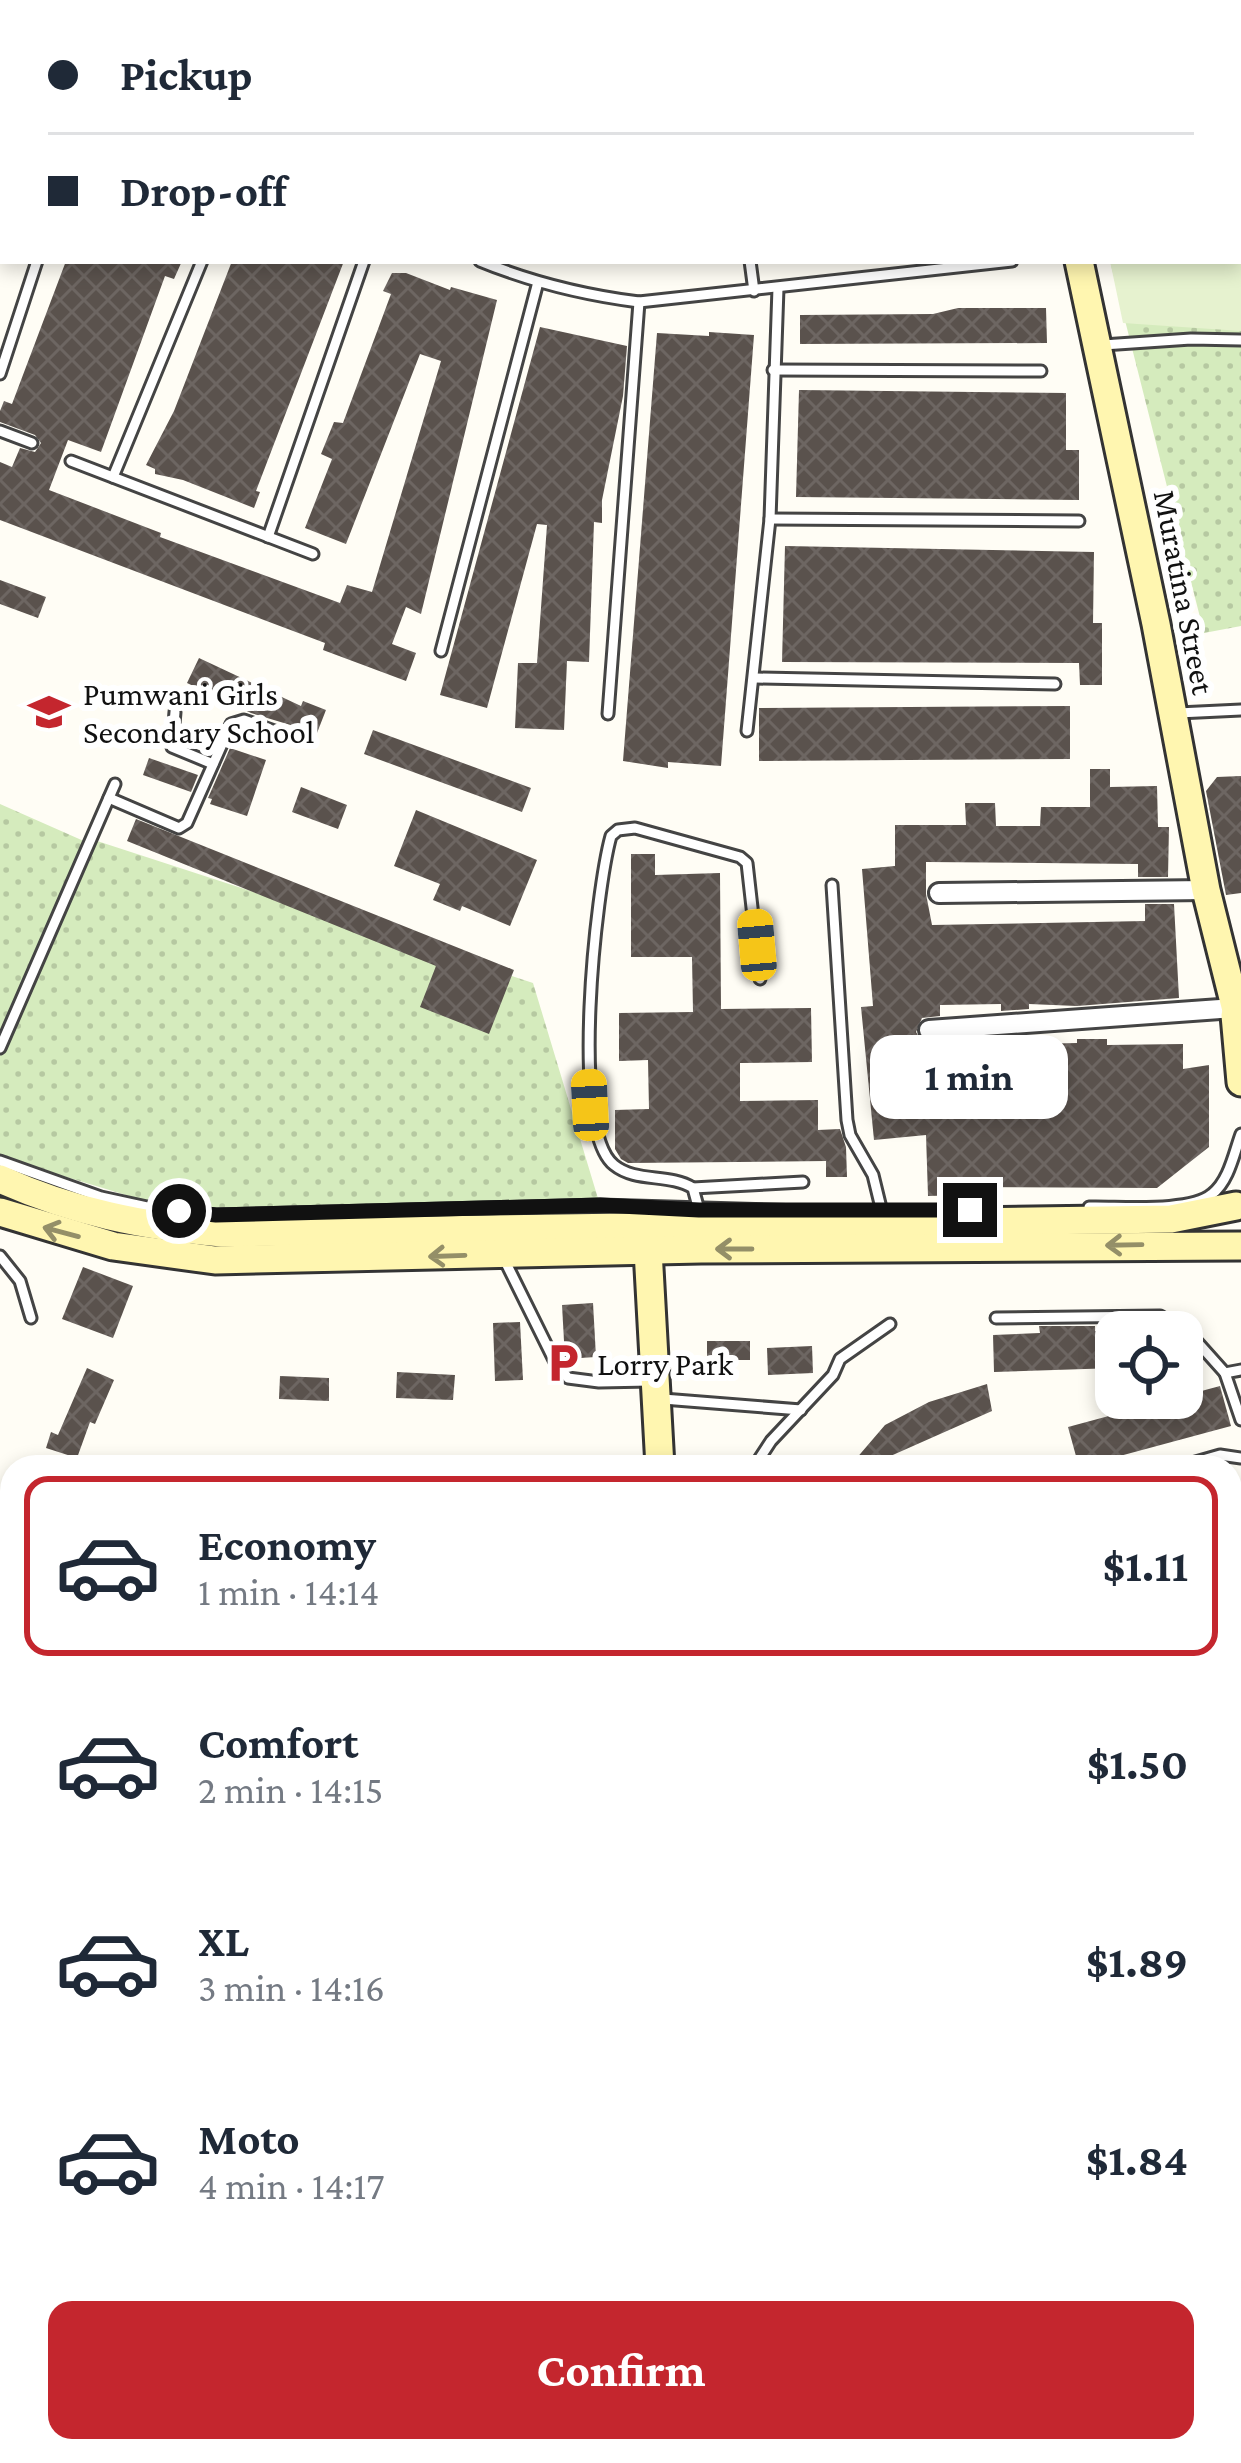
<!DOCTYPE html>
<html lang="en">
<head>
<meta charset="utf-8">
<style>
	body { margin:0; font-family:"Crimson Pro",serif; background:#f6f6f7; color:#1f2937; height:100vh; display:flex; flex-direction:column; font-size:45px; white-space:nowrap }
	* { box-sizing:border-box; margin:0 }
	p { font-size:39px; color:#747a83 }
	.icon { flex:none; width:66px; height:66px; fill:none; stroke:currentColor; stroke-width:2; stroke-linecap:round; stroke-linejoin:round }
	.map { position:relative; flex:1; overflow:hidden }
	.side { position:absolute; left:0px; top:1455px; width:1242px; height:1008px; display:flex; flex-direction:column; background:#fff; border-radius:36px 36px 0 0; box-shadow:0 6px 18px #0003 }
	.side>* { flex:none }
	.guide { position:absolute; left:0px; top:0px; width:1242px; height:264px; box-shadow:0 6px 18px #0003; display:grid; align-content:center; height:264px; padding:0 48px; background:#fff }
	.buttons { position:absolute; left:1095px; top:1311px; display:grid; gap:24px }
	.buttons a { display:grid; place-items:center; width:108px; height:108px; border-radius:24px; background:#fff; box-shadow:0 6px 18px #0003; font-size:60px }
	.end { position:absolute; width:54px; height:54px; margin:-27px; border:15px solid #111; background:#fff; box-shadow:0 0 0 6px #fff }
	.from { border-radius:50% }
	.bubble { position:absolute; height:84px; border-radius:24px; background:#fff; box-shadow:0 6px 18px #0003; font-size:39px; font-weight:700; line-height:84px; text-align:center }
	.car { position:absolute; width:36px; height:72px; margin:-36px -18px; border-radius:15px; box-shadow:0 0 9px 3px #0007; background:linear-gradient(#f5c518 24%,#345 0 40%,#f5c518 0 76%,#345 0 86%,#f5c518 0) }
	.guide b { display:flex; align-items:center; gap:42px; height:114px; font-size:45px }
	.guide b+b { border-top:3px solid #e0e1e3 }
	.guide i { width:30px; height:30px; background:#1f2937 }
	ul { padding:21px 0 0; list-style:none }
	li { display:flex; align-items:center; gap:36px; height:180px; margin:0 24px 18px; padding:0 24px; border:6px solid transparent; border-radius:24px }
	li div { flex:1 }
	li b { display:block; font-size:45px }
	li em { font-style:normal; font-weight:700 }
	li.selected { border-color:#c4262e }
	li>.icon { width:108px; height:108px; stroke-width:1.5 }
	.button { display:flex; gap:24px; margin-top:auto; padding:24px 48px }
	.button a { flex:1; height:138px; border-radius:24px; background:#c4262e; color:#fff; font-size:48px; font-weight:700; line-height:138px; text-align:center }
	.map>svg:first-child { display:block }
	.park { fill:url(#park-dots) }
	.pitch { fill:#e6f2cf }
	.building { fill:url(#building-cross-hatch) }
	.lines { fill:none; stroke-linecap:round; stroke-linejoin:round }
	.lane-casing { stroke:#444; stroke-width:15 }
	.street-casing { stroke:#444; stroke-width:24 }
	.secondary-casing { stroke:#333; stroke-width:33 }
	.path { stroke:#333; stroke-width:3; stroke-dasharray:12 6; stroke-linecap:butt }
	.lane { stroke:#fff; stroke-width:9 }
	.street { stroke:#fff; stroke-width:18 }
	.secondary { stroke:#fff6b0; stroke-width:27 }
	.oneway { stroke:#948f68 }
	.route { stroke:#111; stroke-width:15 }
	.labels { text-anchor:middle; stroke-width:12; stroke-linejoin:round; paint-order:stroke }
	.street-label { font-size:33px; fill:#111; stroke:#fff }
	.poi-label { font-size:33px; fill:#111; stroke:#fff; text-anchor:start }
</style>
</head>
<body>
<div class="map">
<svg width="1241" height="2463" viewBox="0 0 1241 2463">
	<defs>
		<pattern id="park-dots" width="8" height="8" patternUnits="userSpaceOnUse" patternTransform="scale(3)"><rect width="8" height="8" fill="#d5ebbd"/><path d="M2 2h.1M6 6h.1" fill="none" stroke="#b6c8a1" stroke-width="1.8" stroke-linecap="round"/></pattern>
		<pattern id="building-cross-hatch" width="8" height="8" patternUnits="userSpaceOnUse" patternTransform="scale(3)"><rect width="8" height="8" fill="#5a524d"/><path d="M0 0l8 8M0 8l8-8" fill="none" stroke="#6d6662"/></pattern>
	</defs>
	<rect width="100%" height="100%" fill="#fffdf5"/>
	<g class="park">
		<polygon points="0,0 982,0 983,3 3,3 3,58"/>
		<polygon points="1241,0 1241,626 1204,633 1110,261 1239,261 1239,3 1058,3"/>
		<polygon points="0,804 86,842 91,839 533,983 600,1205 179,1211 0,1157"/>
	</g>
	<polygon class="pitch" points="1057,0 1241,0 1241,331 1123,323 1110,261 1239,261 1239,3"/>
	<g class="building">
		<polygon points="66,261 182,261 174,279 165,276 101,452 68,440 49,490 161,533 160,537 340,603 347,585 372,592 441,361 420,354 346,544 305,528 332,459 321,454 334,422 343,423 391,294 383,291 392,273 406,273 450,290 451,287 497,300 421,614 406,607 392,644 416,653 406,681 323,650 325,643 0,520 0,462 12,467 20,448 35,452 41,443 35,435 0,422 0,411 4,401 12,404"/>
		<polygon points="232,261 344,261 256,491 260,492 254,508 183,480 155,474 155,469 146,465 174,411"/>
		<polygon points="958,308 1046,308 1047,343 800,344 800,315 933,314"/>
		<polygon points="540,327 627,346 623,396 602,500 602,523 594,522 589,662 567,661 564,730 515,728 518,663 537,663 547,525 537,524 487,708 440,695"/>
		<polygon points="709,332 754,335 721,766 668,762 668,768 623,761 657,333 709,336"/>
		<polygon points="799,390 1066,393 1066,450 1079,450 1079,500 796,497"/>
		<polygon points="785,546 1094,552 1093,623 1102,623 1102,685 1080,685 1079,663 782,662"/>
		<polygon points="0,580 46,597 38,618 0,604"/>
		<polygon points="199,658 301,706 303,701 326,710 317,733 251,713 187,683"/>
		<polygon points="1070,706 1070,759 759,761 759,708"/>
		<polygon points="373,730 531,788 522,812 364,754"/>
		<polygon points="230,748 266,760 247,816 210,804 212,799 208,798"/>
		<polygon points="149,758 198,775 191,792 143,775"/>
		<polygon points="1090,769 1110,769 1110,787 1157,786 1158,827 1169,827 1168,877 1138,877 1138,864 926,862 926,894 932,925 1145,921 1145,904 1174,904 1179,998 1077,1006 1029,1004 1029,1009 1001,1011 1001,1004 940,1005 940,1016 922,1018 916,1032 922,1042 930,1043 1004,1042 1003,1038 1029,1036 1032,1044 1077,1043 1077,1039 1107,1039 1107,1045 1183,1044 1183,1069 1209,1065 1209,1147 1157,1188 969,1187 969,1195 928,1196 926,1135 874,1140 861,1007 873,1006 862,869 895,866 895,825 966,825 965,803 995,803 996,826 1040,826 1041,807 1090,807"/>
		<polygon points="1241,776 1241,893 1226,895 1206,791 1217,777"/>
		<polygon points="301,787 347,805 338,829 292,812"/>
		<polygon points="416,810 537,860 510,926 462,906 460,911 433,900 440,884 394,866"/>
		<polygon points="136,819 514,970 489,1034 420,1007 436,966 127,841"/>
		<polygon points="631,854 655,854 655,875 720,873 721,1009 811,1008 812,1062 740,1063 740,1101 818,1100 818,1130 840,1129 846,1147 847,1177 826,1177 826,1161 628,1163 621,1159 615,1149 615,1110 649,1109 648,1060 619,1061 619,1013 693,1012 692,957 631,957"/>
		<polygon points="83,1267 133,1286 113,1338 62,1319"/>
		<polygon points="593,1303 596,1357 565,1359 562,1305"/>
		<polygon points="520,1322 523,1380 495,1381 493,1323"/>
		<polygon points="1039,1326 1095,1326 1095,1331 1116,1330 1116,1368 994,1372 993,1335 1040,1333"/>
		<rect x="707" y="1341" width="43" height="19"/>
		<polygon points="812,1346 813,1373 768,1375 767,1348"/>
		<polygon points="87,1368 114,1380 95,1424 90,1422 77,1458 46,1448 51,1432 58,1435"/>
		<polygon points="397,1372 455,1375 453,1400 396,1398"/>
		<polygon points="280,1376 329,1378 329,1401 279,1399"/>
		<polygon points="987,1384 992,1411 886,1458 896,1467 849,1467 885,1425 929,1402"/>
		<polygon points="1220,1386 1231,1426 1079,1467 1068,1427"/>
	</g>
	<g class="lines">
		<g class="lane-casing">
			<g id="lane">
				<polyline points="0,56 3,57"/>
				<polyline points="0,166 3,167"/>
				<path d="M 480,261 C 531,282 584,295 639,302 L 1012,261"/>
				<polyline points="750,261 754,291"/>
				<polyline points="1103,345 1191,339 1241,340"/>
				<polyline points="773,370 1041,371"/>
				<polyline points="0,374 37,261"/>
				<polyline points="0,431 32,443"/>
				<polyline points="71,461 313,554"/>
				<polyline points="113,477 202,261"/>
				<polyline points="770,519 1079,521"/>
				<polyline points="268,537 364,261"/>
				<polyline points="441,651 538,282"/>
				<polyline points="756,678 1055,684"/>
				<polyline points="175,712 172,747 213,764"/>
				<polyline points="1178,713 1241,710"/>
				<polyline points="608,714 639,302"/>
				<polyline points="747,731 770,519 778,288"/>
				<polyline points="109,798 179,828 187,823 231,724 244,720 280,733"/>
				<polyline points="832,885 847,1120 850,1135 873,1175 882,1212"/>
				<polyline points="0,1048 115,784"/>
				<polyline points="0,1161 101,1197 147,1207 216,1215 600,1205 802,1211"/>
				<polyline points="693,1188 803,1182"/>
				<path d="M 1089,1207 C 1119,1206 1190,1213 1212,1194 C 1229,1181 1234,1153 1241,1134"/>
				<path d="M 699,1210 L 693,1188 C 669,1173 636,1183 614,1165 C 569,1129 596,890 611,836 L 618,830 L 635,828 L 740,857 L 747,863 L 760,979"/>
				<polyline points="0,1256 20,1281 31,1318"/>
				<polyline points="504,1259 554,1360 568,1378 599,1382 650,1381"/>
				<polyline points="996,1318 1160,1316 1191,1335 1225,1373"/>
				<polyline points="1241,1370 1225,1373 1241,1420"/>
				<polyline points="663,1399 801,1410"/>
				<polyline points="754,1467 771,1441 833,1375 840,1359 890,1324"/>
				<polyline points="1178,1467 1220,1455 1241,1458"/>
				<polyline points="1230,1548 1241,1539"/>
				<polyline points="1230,2190 1241,2190"/>
				<polyline points="1230,2311 1241,2307"/>
			</g>
		</g>
		<g class="street-casing">
			<g id="street">
				<polyline points="939,893 1206,890"/>
				<polyline points="929,1030 1234,1008"/>
				<polyline points="0,2259 12,2259"/>
				<polyline points="456,2451 481,2463"/>
				<polyline points="821,2451 858,2462"/>
				<polyline points="152,2463 160,2451"/>
				<polyline points="337,2463 345,2451"/>
				<polyline points="617,2463 621,2451"/>
			</g>
		</g>
		<g class="secondary-casing">
			<g id="secondary">
				<polyline points="1028,0 1028,3"/>
				<polyline points="1079,261 1156,624 1206,890 1241,1030"/>
				<polyline points="1235,1015 1241,1082"/>
				<path d="M 0,1179 C 73,1212 143,1226 222,1233 L 1171,1219 L 1236,1206"/>
				<polyline points="0,1212 113,1246 215,1260 701,1249 1241,1246"/>
				<polyline points="648,1250 660,1467"/>
				<polyline points="857,2463 860,2451"/>
			</g>
		</g>
		<polyline class="path" points="236,2463 244,2451"/>
		<use href="#lane" class="lane"/>
		<use href="#street" class="street"/>
		<use href="#secondary" class="secondary"/>
	</g>
	<defs><path id="oneway-shaft" d="M-6 0H5M1.5-3L5.5 0L1.5 3" fill="none" stroke-width="1.6" stroke-linecap="round" stroke-linejoin="round" transform="scale(3)"/></defs>
	<g class="oneway">
		<use href="#oneway-shaft" transform="translate(61 1232) rotate(-165)"/>
		<use href="#oneway-shaft" transform="translate(1124 1245) rotate(179)"/>
		<use href="#oneway-shaft" transform="translate(734 1249) rotate(180)"/>
		<use href="#oneway-shaft" transform="translate(447 1256) rotate(178)"/>
	</g>
	<g class="lines">
		<polyline class="route" points="179,1211 216,1215 600,1205 699,1210 970,1210"/>
	</g>
	<defs>
		<g id="school-bare" transform="scale(3.24)"><path d="M0-5L7-2L0 1L-7-2ZM-4 1L0 2.5L4 1V4Q0 6-4 4Z" fill="#c4262e" stroke="#fff" stroke-width="2.5" paint-order="stroke"/></g>
		<g id="parking-bare" transform="scale(3.24)"><path d="M-3.5-5.5H1a3.5 3.5 0 0 1 0 7H-1V5.5H-3.5ZM-1-3.4V-.6H.8a1.4 1.4 0 0 0 0-2.8Z" fill="#c4262e" stroke="#fff" stroke-width="2.5" paint-order="stroke"/></g>
	</defs>
	<g fill-rule="evenodd">
		<use href="#school-bare" x="49" y="712"/>
		<use href="#parking-bare" x="563" y="1363"/>
	</g>
	<g class="labels">
		<g class="street-label">
			<text transform="translate(1185 592) rotate(79)" y="12">Muratina Street</text>
		</g>
		<g class="poi-label">
			<text x="83" y="705">Pumwani Girls<tspan x="83" dy="38">Secondary School</tspan></text>
			<text x="597" y="1375">Lorry Park</text>
		</g>
	</g>
</svg>
<div class="buttons">
<a><svg class="icon" aria-label="locate" viewBox="0 0 24 24"><circle cx="12" cy="12" r="6"/><path d="M12 2v4M12 18v4M2 12h4M18 12h4"/></svg></a>
</div>
<i class="end from" style="left:179px;top:1211px"></i>
<i class="end" style="left:970px;top:1210px"></i>
<div class="bubble" style="left:870px;top:1035px;width:198px">1 min</div>
<i class="car" style="left:757px;top:945px;rotate:355deg"></i>
<i class="car" style="left:590px;top:1105px;rotate:357deg"></i>
<div class="guide">
<b><i class="from"></i>Pickup</b>
<b><i></i>Drop-off</b>
</div>
<section class="side">
<ul>
<li class="selected"><svg class="icon" aria-label="car" viewBox="0 0 24 24"><path d="M5 17H2v-5l4-1 3-4h7l3 4 3 1v5h-3M9 17h6M6 11h13"/><circle cx="7" cy="17" r="2"/><circle cx="17" cy="17" r="2"/></svg><div><b>Economy</b><p>1 min · 14:14</p></div><em>$1.11</em></li>
<li><svg class="icon" aria-label="car" viewBox="0 0 24 24"><path d="M5 17H2v-5l4-1 3-4h7l3 4 3 1v5h-3M9 17h6M6 11h13"/><circle cx="7" cy="17" r="2"/><circle cx="17" cy="17" r="2"/></svg><div><b>Comfort</b><p>2 min · 14:15</p></div><em>$1.50</em></li>
<li><svg class="icon" aria-label="car" viewBox="0 0 24 24"><path d="M5 17H2v-5l4-1 3-4h7l3 4 3 1v5h-3M9 17h6M6 11h13"/><circle cx="7" cy="17" r="2"/><circle cx="17" cy="17" r="2"/></svg><div><b>XL</b><p>3 min · 14:16</p></div><em>$1.89</em></li>
<li><svg class="icon" aria-label="car" viewBox="0 0 24 24"><path d="M5 17H2v-5l4-1 3-4h7l3 4 3 1v5h-3M9 17h6M6 11h13"/><circle cx="7" cy="17" r="2"/><circle cx="17" cy="17" r="2"/></svg><div><b>Moto</b><p>4 min · 14:17</p></div><em>$1.84</em></li>
</ul>
<div class="button"><a>Confirm</a></div>
</section>
</div>
</body>
</html>
